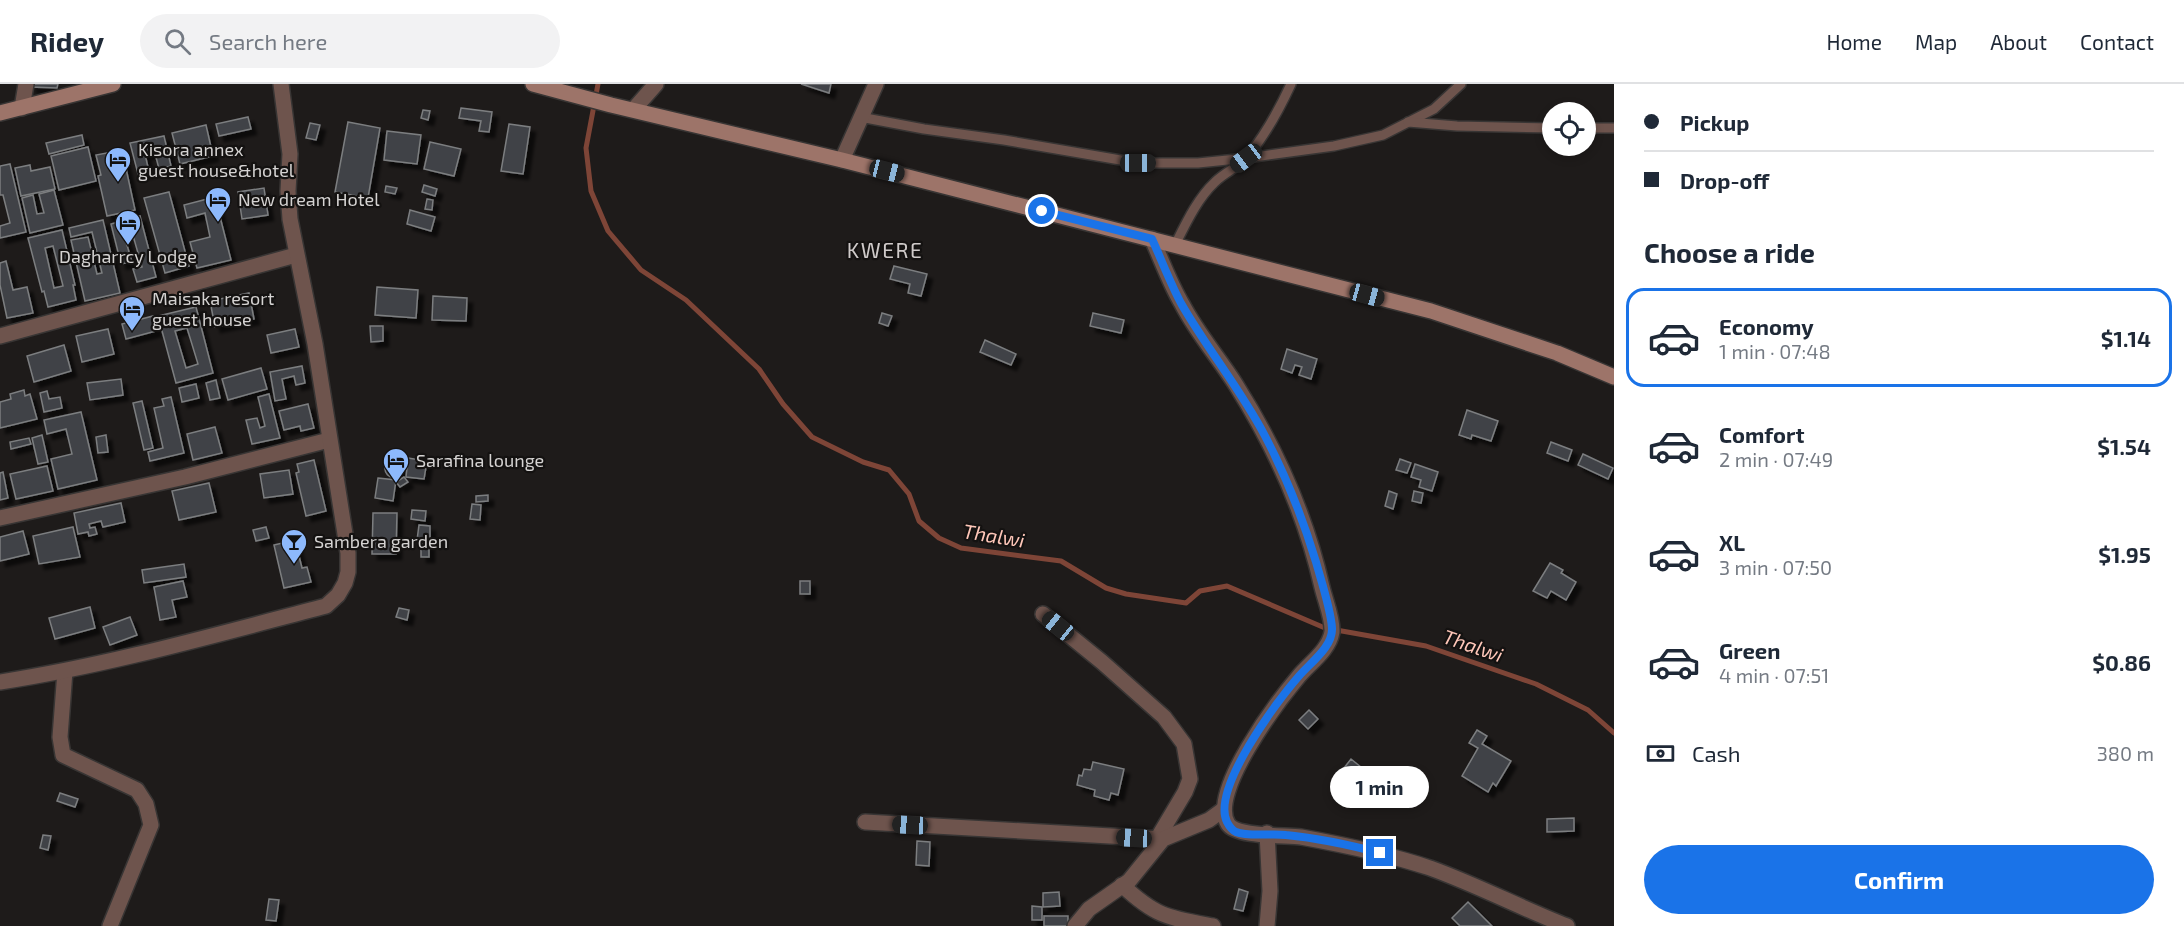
<!DOCTYPE html>
<html lang="en">
<head>
<meta charset="utf-8">
<style>
	body { margin:0; font-family:"Exo 2",sans-serif; background:#f2f2f3; color:#1f2937; height:100vh; display:flex; flex-direction:column; font-size:22px; white-space:nowrap }
	* { box-sizing:border-box; margin:0 }
	p { font-size:20px; color:#747a83 }
	.icon { flex:none; width:33px; height:33px; fill:none; stroke:currentColor; stroke-width:2; stroke-linecap:round; stroke-linejoin:round }
	.map { position:relative; flex:1; overflow:hidden }
	.panel { display:flex; flex-direction:column; background:#fff; width:570px }
	.panel>* { flex:none }
	.banner { display:grid; align-content:center; height:132px; padding:0 30px; background:#fff }
	.controls { position:absolute; left:1542px; top:18px; display:grid; gap:12px }
	.controls a { display:grid; place-items:center; width:54px; height:54px; border-radius:50%; background:#fff; box-shadow:0 3px 9px #0003; font-size:30px }
	.end { position:absolute; width:27px; height:27px; margin:-14px; border:8px solid #1a73e8; background:#fff; box-shadow:0 0 0 3px #fff }
	.from { border-radius:50% }
	.bubble { position:absolute; height:42px; border-radius:21px; background:#fff; box-shadow:0 3px 9px #0003; font-size:20px; font-weight:700; line-height:42px; text-align:center }
	.car { position:absolute; width:18px; height:36px; margin:-18px -9px; border-radius:8px; box-shadow:0 0 4px 2px #0007; background:linear-gradient(#222 24%,#8ab4d8 0 40%,#222 0 76%,#8ab4d8 0 86%,#222 0) }
	.banner b { display:flex; align-items:center; gap:21px; height:57px; font-size:22px }
	.banner b+b { border-top:2px solid #e0e1e3 }
	.banner i { width:15px; height:15px; background:#1f2937 }
	ul { padding:0; list-style:none }
	li { display:flex; align-items:center; gap:18px; height:99px; margin:0 12px 9px; padding:0 18px; border:3px solid transparent; border-radius:18px }
	li div { flex:1 }
	li b { display:block; font-size:22px }
	li em { font-style:normal; font-weight:700 }
	li.active { border-color:#1a73e8 }
	li>.icon { width:54px; height:54px; stroke-width:1.5 }
	h2 { padding:0 30px; font-size:27px; line-height:72px }
	.pay { display:flex; align-items:center; gap:15px; height:66px; padding:0 30px; font-size:22px }
	.pay p { margin-inline-start:auto }
	.primary-button { display:flex; gap:12px; margin-top:auto; padding:12px 30px }
	.primary-button a { flex:1; height:69px; border-radius:36px; background:#1a73e8; color:#fff; font-size:24px; font-weight:700; line-height:69px; text-align:center }
	header { display:flex; align-items:center; gap:36px; box-sizing:border-box; height:84px; padding:0 30px; background:#fff; border-bottom:2px solid #e0e1e3 }
	header strong { font-size:28px }
	nav { display:flex; gap:33px; margin-inline-start:auto; font-size:21px }
	.search { width:420px; height:54px; background:#f2f2f3; display:flex; align-items:center; gap:15px; box-sizing:border-box; padding:0 21px; border-radius:33px; color:#747a83; font-size:22px }
	main { display:flex; flex:1; min-height:0 }
	.map>svg:first-child { display:block }
	.lines { fill:none; stroke-linecap:round; stroke-linejoin:round }
	.stream { stroke:#7e4537; stroke-width:5 }
	.building { fill:#414346; stroke:#7c7e80; stroke-width:1.5; fill-rule:evenodd; filter:url(#shadow) }
	.lane-casing { stroke:#383534; stroke-width:12 }
	.street-casing { stroke:#383534; stroke-width:18 }
	.secondary-casing { stroke:#383534; stroke-width:18 }
	.lane { stroke:#6e544d; stroke-width:9 }
	.street { stroke:#6e544d; stroke-width:15 }
	.secondary { stroke:#9d7469; stroke-width:15 }
	.route { stroke:#1a73e8; stroke-width:8 }
	.labels { text-anchor:middle; stroke-width:4.5; stroke-linejoin:round; paint-order:stroke }
	.poi-label { font-size:18px; fill:#d5d3d2; stroke:#141211; text-anchor:start }
	.water-label { font-size:20px; font-style:italic; fill:#ffc7b9; stroke:#141211 }
	.quarter-label { font-size:21px; letter-spacing:1.5px; fill:#cfcac9; stroke:#141211 }
</style>
</head>
<body>
<header>
<strong>Ridey</strong>
<div class="search"><svg class="icon" aria-label="search" viewBox="0 0 24 24"><circle cx="10" cy="10" r="6"/><path d="M15 15l6 6"/></svg>Search here</div>
<nav><a>Home</a><a>Map</a><a>About</a><a>Contact</a></nav>
</header>
<main>
<div class="map">
<svg width="1614" height="842" viewBox="0 0 1614 842">
	<defs>
		<filter id="shadow"><feDropShadow dx="5.5" dy="5.5" stdDeviation="1.5" flood-color="#0009"/></filter>
	</defs>
	<rect width="100%" height="100%" fill="#1e1b1a"/>
	<g class="lines">
		<polyline class="stream" points="598,0 586,64 591,107 608,147 641,186 686,216 759,285 783,320 812,353 863,378 889,386 909,410 919,437 939,454 961,464 1061,477 1106,504 1126,510 1186,519 1200,507 1227,502 1325,544 1426,562 1536,600 1588,626 1614,649"/>
	</g>
	<g class="building">
		<polygon points="31,0 58,0 57,4 31,3"/>
		<polygon points="801,0 831,0 829,9"/>
		<polygon points="461,24 492,28 489,48 479,47 481,37 459,34"/>
		<polygon points="423,26 430,27 428,36 421,34"/>
		<polygon points="248,33 251,45 219,52 216,40"/>
		<polygon points="348,38 380,44 368,114 335,108"/>
		<polygon points="310,39 320,41 316,56 306,54"/>
		<polygon points="509,40 530,43 523,90 501,87"/>
		<polygon points="206,41 213,72 180,80 172,49"/>
		<polygon points="387,47 421,51 417,80 384,76"/>
		<polygon points="82,51 84,61 49,70 46,59"/>
		<polygon points="164,52 171,82 159,85 155,69 145,70 149,88 138,90 130,59"/>
		<polygon points="430,58 461,65 454,92 424,85"/>
		<polygon points="88,63 96,97 59,106 51,72"/>
		<polygon points="122,66 135,126 107,132 98,92 101,91 96,71"/>
		<polygon points="10,80 26,148 0,154 0,142 10,139 3,111 0,111 0,82"/>
		<polygon points="30,81 31,87 50,83 55,105 21,112 15,84"/>
		<polygon points="424,101 437,105 435,112 422,108"/>
		<polygon points="386,102 397,104 395,110 385,108"/>
		<polygon points="264,104 268,131 242,135 238,108"/>
		<polygon points="54,106 63,141 30,149 22,114 33,111 37,130 44,129 39,110"/>
		<polygon points="169,108 189,182 165,189 144,114"/>
		<polygon points="215,113 231,176 197,184 190,158 210,153 205,129 187,134 184,121"/>
		<polygon points="427,115 433,116 432,126 425,125"/>
		<polygon points="410,126 435,133 431,147 407,140"/>
		<polygon points="140,132 156,193 137,198 133,185 142,183 132,148 124,151 132,178 121,180 111,140"/>
		<polygon points="103,136 120,209 85,217 71,156 88,153 97,190 102,189 92,148 71,153 69,144"/>
		<path d="M 62,146 L 75,201 L 73,201 L 76,216 L 48,223 L 44,207 L 42,208 L 28,154 ZM 53,162 L 63,202 L 54,204 L 45,164 Z"/>
		<polygon points="6,177 13,206 27,203 33,229 7,234 0,201 0,179"/>
		<polygon points="894,182 927,190 921,212 908,209 910,200 890,195"/>
		<polygon points="377,203 418,206 416,234 375,231"/>
		<polygon points="249,209 254,235 215,243 210,217"/>
		<polygon points="433,212 467,214 466,237 432,236"/>
		<path d="M 196,223 L 213,289 L 176,299 L 158,232 ZM 187,244 L 198,280 L 186,284 L 175,247 Z"/>
		<polygon points="882,229 892,232 888,242 879,239"/>
		<polygon points="1093,229 1124,236 1121,249 1090,242"/>
		<polygon points="153,232 156,247 126,255 122,240"/>
		<polygon points="370,242 383,242 383,257 371,258"/>
		<polygon points="108,245 114,270 82,278 76,252"/>
		<polygon points="295,245 299,263 271,269 267,251"/>
		<polygon points="985,256 1016,270 1011,281 980,268"/>
		<polygon points="64,261 71,287 34,298 27,272"/>
		<polygon points="1287,265 1317,275 1311,295 1299,291 1302,283 1295,281 1292,289 1281,285"/>
		<polygon points="302,282 305,299 296,301 294,292 282,295 286,315 275,317 270,288"/>
		<polygon points="261,284 267,305 228,316 222,295"/>
		<polygon points="121,295 123,311 90,316 87,299"/>
		<polygon points="216,296 220,314 210,316 206,299"/>
		<polygon points="196,300 199,314 182,318 179,304"/>
		<polygon points="24,306 25,312 30,310 37,335 0,344 0,318 11,315 10,310"/>
		<polygon points="47,307 49,315 60,313 62,324 44,328 40,309"/>
		<polygon points="269,310 280,354 252,360 246,336 257,334 260,344 265,342 258,313"/>
		<polygon points="171,313 184,369 150,377 148,368 163,364 154,324 164,322 162,315"/>
		<polygon points="142,317 153,364 144,366 133,319"/>
		<polygon points="308,320 314,344 301,347 300,342 284,346 279,327"/>
		<polygon points="1467,326 1498,337 1491,357 1472,351 1471,355 1459,351"/>
		<polygon points="81,328 97,396 58,405 51,375 72,370 66,345 47,350 44,336"/>
		<polygon points="215,343 222,369 193,376 187,350"/>
		<polygon points="42,351 48,378 38,380 32,354"/>
		<polygon points="106,351 108,368 98,369 96,353"/>
		<polygon points="29,354 31,360 11,365 10,358"/>
		<polygon points="1551,358 1572,366 1568,377 1547,369"/>
		<polygon points="1583,370 1613,384 1608,395 1578,381"/>
		<polygon points="408,374 427,377 424,395 406,393"/>
		<polygon points="1400,375 1411,379 1407,389 1396,386"/>
		<polygon points="314,376 326,427 306,432 296,389 299,388 297,380"/>
		<circle cx="393" cy="385" r="8"/>
		<polygon points="1415,380 1438,388 1432,407 1419,403 1421,396 1411,393"/>
		<polygon points="47,382 53,407 16,415 10,390"/>
		<polygon points="289,386 293,410 264,414 260,390"/>
		<polygon points="3,388 8,414 0,416 0,389"/>
		<polygon points="404,393 408,398 400,403 396,398"/>
		<polygon points="378,394 396,396 393,417 375,414"/>
		<polygon points="209,399 216,428 179,436 172,407"/>
		<polygon points="1389,407 1397,410 1393,425 1385,422"/>
		<polygon points="1414,407 1423,409 1421,419 1412,417"/>
		<polygon points="488,411 488,417 476,418 476,412"/>
		<polygon points="121,419 125,438 103,443 101,437 89,440 90,444 95,443 97,450 89,452 88,448 78,450 74,429"/>
		<polygon points="472,420 481,421 480,436 470,435"/>
		<polygon points="412,426 426,427 425,437 411,435"/>
		<polygon points="373,429 397,429 396,470 372,470"/>
		<polygon points="419,441 430,442 430,457 417,456"/>
		<polygon points="73,443 80,473 39,480 33,452"/>
		<polygon points="266,443 269,454 256,457 253,446"/>
		<polygon points="23,447 29,470 0,477 0,453"/>
		<polygon points="295,456 302,484 307,483 311,498 284,504 274,461"/>
		<rect x="421" y="460" width="8" height="13"/>
		<polygon points="1550,479 1563,486 1561,489 1576,498 1566,516 1551,507 1547,514 1533,507"/>
		<polygon points="184,480 186,493 144,499 142,486"/>
		<polygon points="183,497 187,513 172,516 176,533 160,536 154,503"/>
		<rect x="800" y="497" width="10" height="13"/>
		<polygon points="90,523 95,544 55,555 49,534"/>
		<polygon points="399,524 409,526 407,536 396,533"/>
		<polygon points="130,533 137,551 110,561 103,543"/>
		<polygon points="1309,626 1318,635 1308,645 1299,636"/>
		<polygon points="1477,646 1487,652 1482,660 1511,677 1496,702 1493,699 1488,708 1462,692 1478,664 1469,659"/>
		<polygon points="1351,675 1372,692 1365,701 1344,684"/>
		<polygon points="1093,678 1124,685 1118,711 1111,709 1109,716 1094,712 1095,706 1077,701 1079,691 1082,692 1084,685 1091,686"/>
		<polygon points="60,709 78,715 75,723 57,717"/>
		<polygon points="1574,734 1574,747 1547,748 1547,735"/>
		<polygon points="43,751 51,752 48,766 40,764"/>
		<polygon points="917,757 930,758 929,782 916,781"/>
		<polygon points="1239,805 1248,808 1243,827 1234,825"/>
		<polygon points="1059,808 1060,822 1043,823 1043,809"/>
		<polygon points="269,815 279,816 276,837 266,836"/>
		<polygon points="1468,818 1492,842 1460,842 1452,834"/>
		<polygon points="1032,822 1042,823 1042,836 1032,836"/>
		<rect x="1044" y="832" width="24" height="10"/>
	</g>
	<g class="lines">
		<g class="lane-casing">
			<g id="lane">
				<polyline points="860,33 924,45 1004,56 1138,79 1198,79 1247,74 1334,62 1383,51 1434,25 1461,0"/>
				<polyline points="1408,38 1457,42 1552,44"/>
				<polyline points="1586,44 1614,44"/>
				<path d="M 1175,161 C 1186,139 1197,115 1215,98 C 1225,88 1239,83 1248,72 C 1266,50 1279,26 1291,0"/>
			</g>
		</g>
		<g class="street-casing">
			<g id="street">
				<polyline points="22,24 26,0"/>
				<polyline points="634,25 656,0"/>
				<polyline points="842,76 876,0"/>
				<path d="M 1152,155 C 1162,177 1170,200 1182,220 C 1197,249 1219,274 1236,301 C 1275,363 1306,432 1322,503 C 1325,516 1333,535 1332,548 C 1329,566 1310,579 1299,592 C 1278,617 1208,709 1228,740 C 1236,753 1284,751 1301,753 C 1345,761 1388,770 1430,784 C 1477,801 1521,824 1567,842"/>
				<polyline points="0,252 296,171"/>
				<polyline points="0,434 185,393 329,356"/>
				<polyline points="1043,530 1102,578 1164,633 1184,660 1190,695 1185,708 1157,755"/>
				<polyline points="65,587 60,653 63,671 137,706 146,720 151,741 110,842"/>
				<path d="M 0,598 C 110,581 218,550 326,522 L 338,511 L 345,499 L 348,488 L 348,469 L 315,260 L 290,135 L 288,107 L 290,70 L 281,0"/>
				<polyline points="865,738 1163,755"/>
				<path d="M 1122,801 C 1156,833 1169,834 1213,842"/>
				<polyline points="1075,842 1089,825 1129,797 1163,755 1209,736 1224,725"/>
				<polyline points="1267,842 1270,807 1267,749"/>
			</g>
		</g>
		<g class="secondary-casing">
			<g id="secondary">
				<polyline points="533,0 611,21 842,76 1431,227 1557,269 1614,293"/>
				<polyline points="0,29 113,0"/>
			</g>
		</g>
		<use href="#lane" class="lane"/>
		<use href="#street" class="street"/>
		<use href="#secondary" class="secondary"/>
	</g>
	<g class="lines">
		<path class="route" d="M 1042,127 L 1152,155 C 1162,177 1171,201 1182,221 C 1208,266 1241,306 1265,352 C 1286,392 1303,435 1316,478 C 1321,496 1331,526 1332,544 C 1333,563 1310,579 1299,592 C 1277,617 1211,705 1227,738 C 1229,742 1232,746 1236,748 C 1248,753 1273,749 1286,751 C 1317,754 1350,761 1380,769"/>
	</g>
	<defs>
		<g id="hotel-pin" transform="scale(1.35)"><path d="M0 17L-7.5 6A9.5 9.5 0 1 1 7.5 6Z" fill="#8db9fc" stroke="#141211"/><path d="M-6-4.5h1.5V1H6V5H4.5V3h-9V5H-6ZM-4 0a1.8 1.8 0 1 1 3.6 0ZM.5 0V-2.5h3Q6-2.5 6 0Z" fill="#111"/></g>
		<g id="bar-pin" transform="scale(1.35)"><path d="M0 17L-7.5 6A9.5 9.5 0 1 1 7.5 6Z" fill="#8db9fc" stroke="#141211"/><path d="M-6-5H6L.8 .8V4.5H3.5V6h-7V4.5H-.8V.8Z" fill="#111"/></g>
	</defs>
	<g fill-rule="evenodd">
		<use href="#hotel-pin" x="118" y="76"/>
		<use href="#hotel-pin" x="218" y="116"/>
		<use href="#hotel-pin" x="128" y="139"/>
		<use href="#hotel-pin" x="132" y="225"/>
		<use href="#hotel-pin" x="396" y="377"/>
		<use href="#bar-pin" x="294" y="458"/>
	</g>
	<g class="labels">
		<g class="poi-label">
			<text x="138" y="72">Kisora annex<tspan x="138" dy="21">guest house&amp;hotel</tspan></text>
			<text x="238" y="122">New dream Hotel</text>
			<text x="128" y="179" text-anchor="middle">Dagharrcy Lodge</text>
			<text x="152" y="221">Maisaka resort<tspan x="152" dy="21">guest house</tspan></text>
			<text x="416" y="383">Sarafina lounge</text>
			<text x="314" y="464">Sambera garden</text>
		</g>
		<g class="water-label">
			<text transform="translate(994 452) rotate(9)" y="7">Thalwi</text>
			<text transform="translate(1473 562) rotate(19)" y="7">Thalwi</text>
		</g>
		<g class="quarter-label">
			<text x="885" y="174">KWERE</text>
		</g>
	</g>
</svg>
<div class="controls">
<a><svg class="icon" aria-label="locate" viewBox="0 0 24 24"><circle cx="12" cy="12" r="6"/><path d="M12 2v4M12 18v4M2 12h4M18 12h4"/></svg></a>
</div>
<i class="end from" style="left:1042px;top:127px"></i>
<i class="end" style="left:1380px;top:769px"></i>
<div class="bubble" style="left:1330px;top:682px;width:99px">1 min</div>
<i class="car" style="left:1246px;top:74px;rotate:233deg"></i>
<i class="car" style="left:1138px;top:79px;rotate:90deg"></i>
<i class="car" style="left:887px;top:87px;rotate:104deg"></i>
<i class="car" style="left:1367px;top:211px;rotate:105deg"></i>
<i class="car" style="left:1058px;top:542px;rotate:309deg"></i>
<i class="car" style="left:910px;top:741px;rotate:273deg"></i>
<i class="car" style="left:1134px;top:754px;rotate:273deg"></i>
</div>
<section class="panel">
<div class="banner">
<b><i class="from"></i>Pickup</b>
<b><i></i>Drop-off</b>
</div>
<h2>Choose a ride</h2>
<ul>
<li class="active"><svg class="icon" aria-label="car" viewBox="0 0 24 24"><path d="M5 17H2v-5l4-1 3-4h7l3 4 3 1v5h-3M9 17h6M6 11h13"/><circle cx="7" cy="17" r="2"/><circle cx="17" cy="17" r="2"/></svg><div><b>Economy</b><p>1 min · 07:48</p></div><em>$1.14</em></li>
<li><svg class="icon" aria-label="car" viewBox="0 0 24 24"><path d="M5 17H2v-5l4-1 3-4h7l3 4 3 1v5h-3M9 17h6M6 11h13"/><circle cx="7" cy="17" r="2"/><circle cx="17" cy="17" r="2"/></svg><div><b>Comfort</b><p>2 min · 07:49</p></div><em>$1.54</em></li>
<li><svg class="icon" aria-label="car" viewBox="0 0 24 24"><path d="M5 17H2v-5l4-1 3-4h7l3 4 3 1v5h-3M9 17h6M6 11h13"/><circle cx="7" cy="17" r="2"/><circle cx="17" cy="17" r="2"/></svg><div><b>XL</b><p>3 min · 07:50</p></div><em>$1.95</em></li>
<li><svg class="icon" aria-label="car" viewBox="0 0 24 24"><path d="M5 17H2v-5l4-1 3-4h7l3 4 3 1v5h-3M9 17h6M6 11h13"/><circle cx="7" cy="17" r="2"/><circle cx="17" cy="17" r="2"/></svg><div><b>Green</b><p>4 min · 07:51</p></div><em>$0.86</em></li>
</ul>
<div class="pay"><svg class="icon" aria-label="cash" viewBox="0 0 24 24"><path d="M3 7h18v10H3z"/><circle cx="12" cy="12" r="2"/></svg>Cash<p>380 m</p></div>
<div class="primary-button"><a>Confirm</a></div>
</section>
</main>
</body>
</html>
